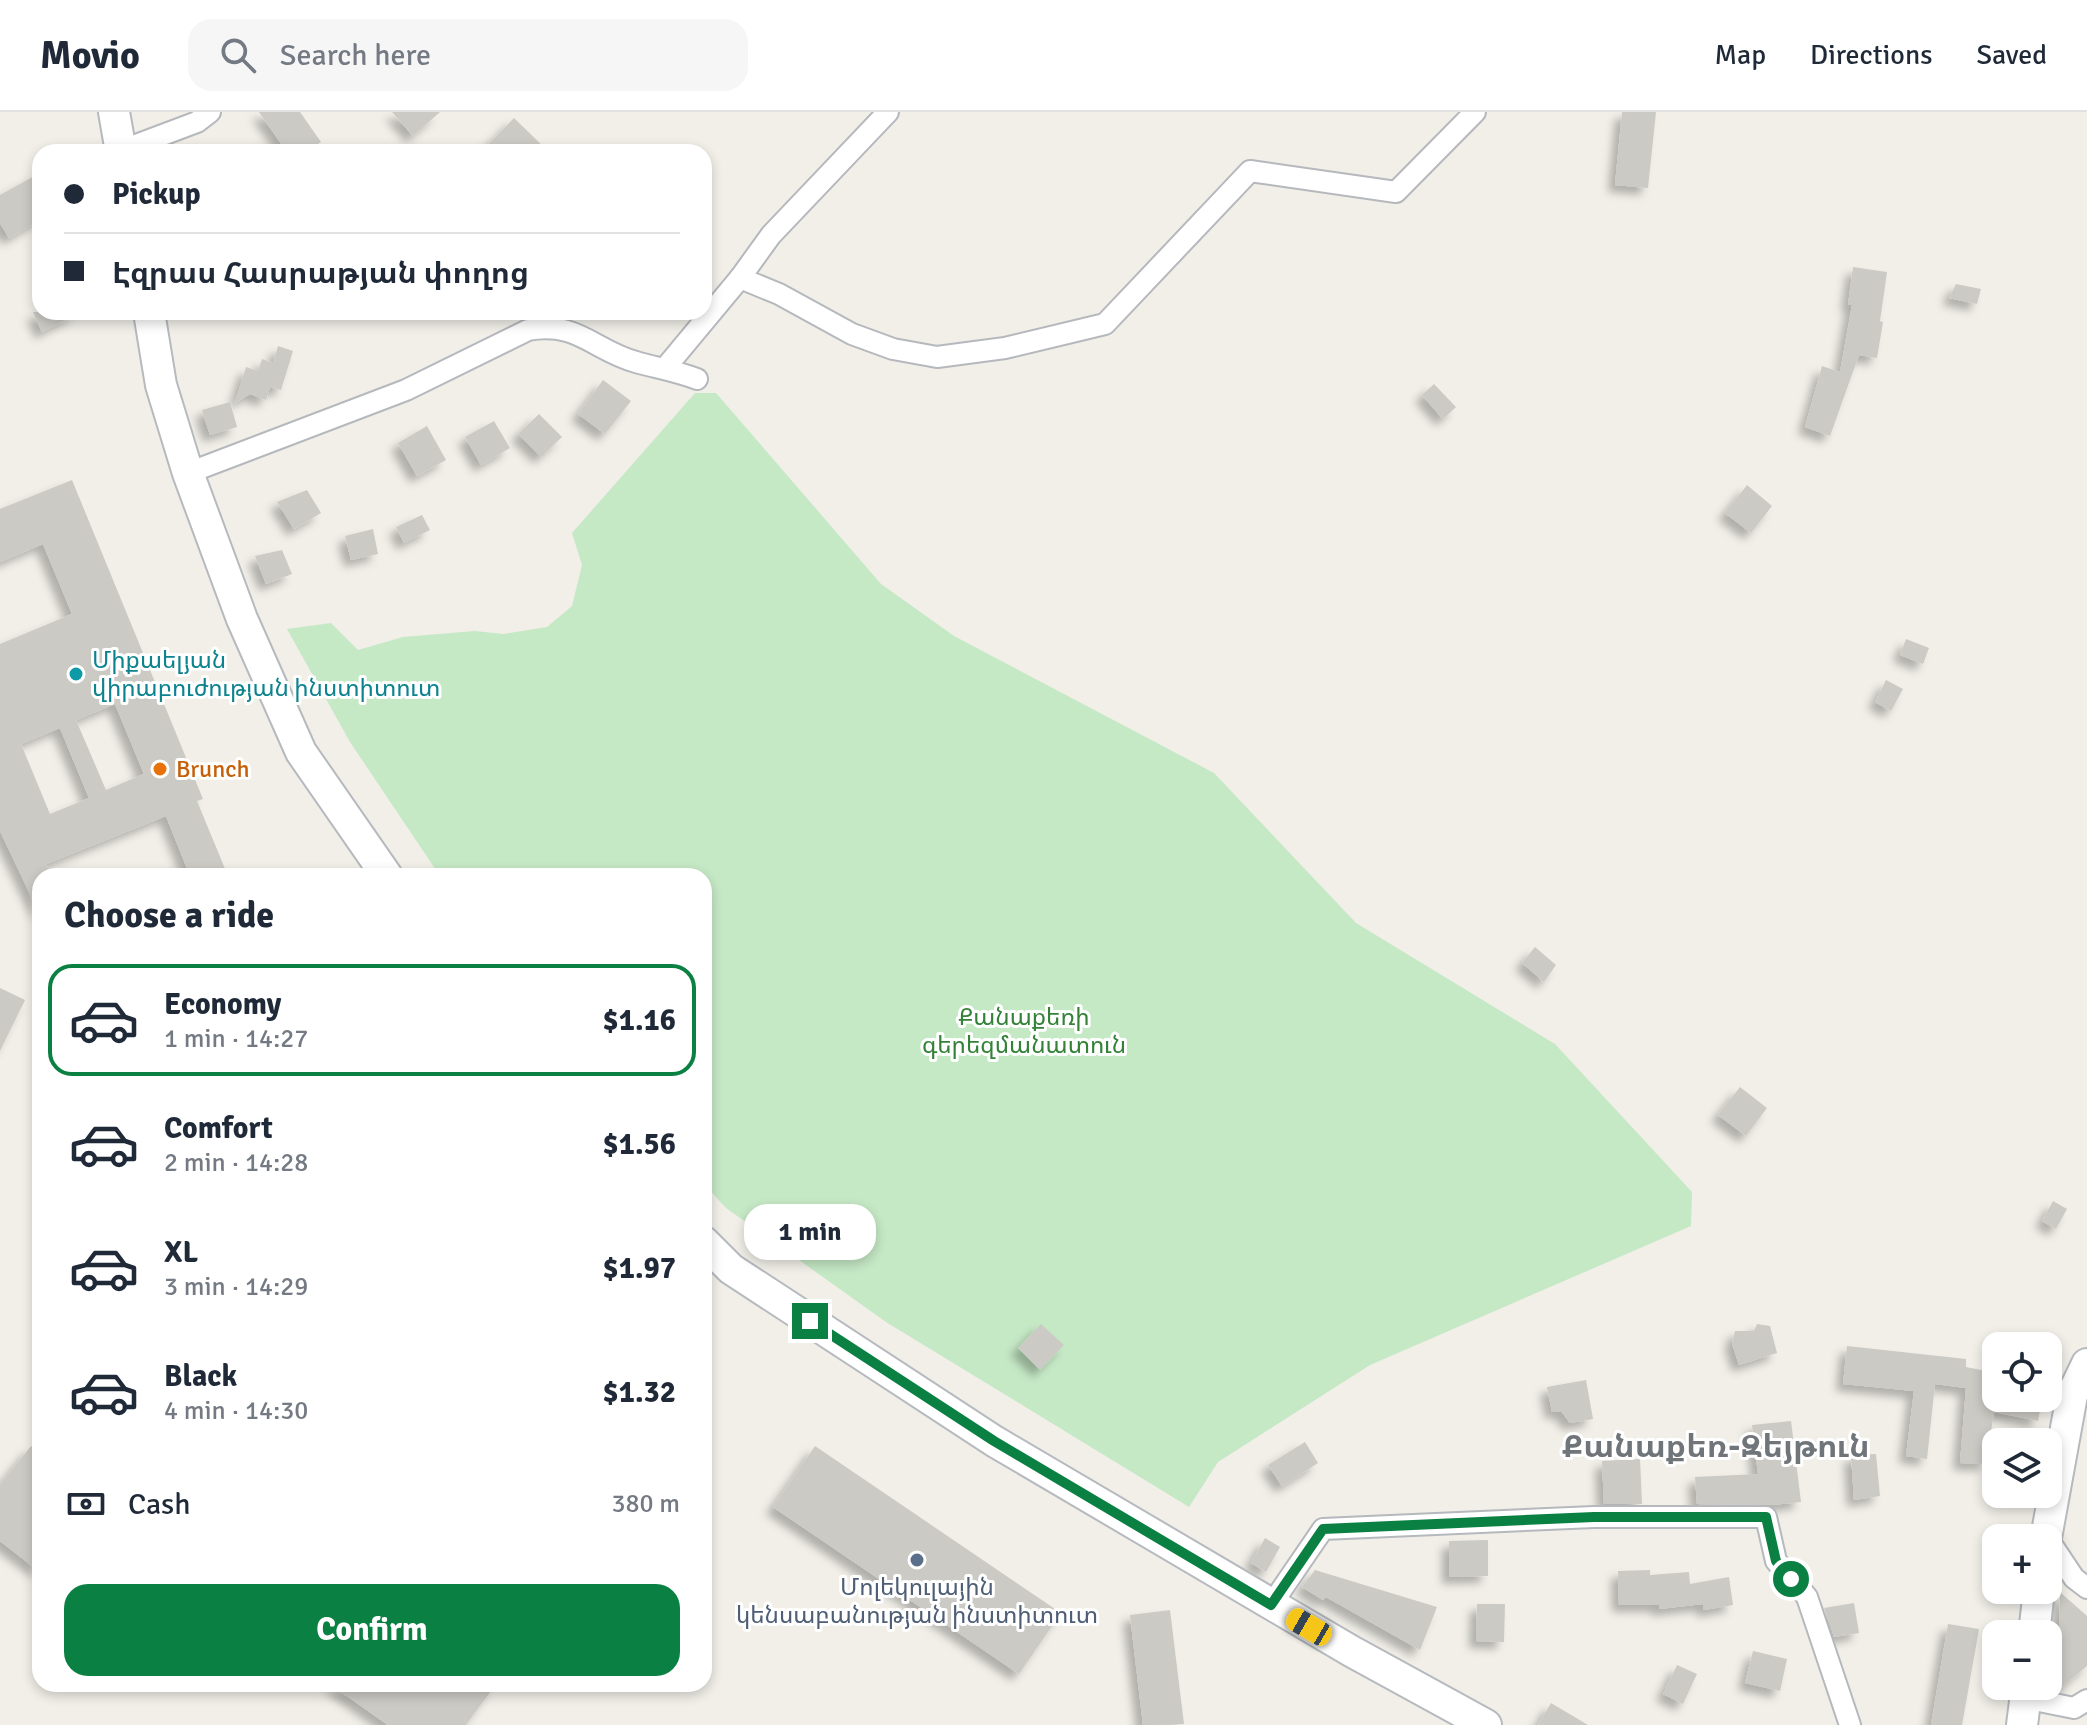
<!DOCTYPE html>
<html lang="en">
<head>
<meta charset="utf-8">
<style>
	body { margin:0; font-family:Signika,"Noto Sans Armenian",sans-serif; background:#f6f6f7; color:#1f2937; height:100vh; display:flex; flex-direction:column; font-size:30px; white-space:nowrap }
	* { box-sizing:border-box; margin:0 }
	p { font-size:26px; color:#747a83 }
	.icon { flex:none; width:44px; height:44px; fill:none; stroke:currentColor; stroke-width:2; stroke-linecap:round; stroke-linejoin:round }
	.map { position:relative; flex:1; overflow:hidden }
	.details { position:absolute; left:32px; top:756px; width:680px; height:824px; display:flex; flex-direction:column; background:#fff; border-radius:24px; box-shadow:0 4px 12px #0003 }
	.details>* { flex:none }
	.guide { position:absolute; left:32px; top:32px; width:680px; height:176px; border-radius:24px; box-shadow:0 4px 12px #0003; display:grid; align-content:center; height:176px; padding:0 32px; background:#fff }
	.controls { position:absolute; left:1982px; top:1220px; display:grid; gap:16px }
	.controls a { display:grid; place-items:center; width:80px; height:80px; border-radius:16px; background:#fff; box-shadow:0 4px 12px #0003; font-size:40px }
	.end { position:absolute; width:36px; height:36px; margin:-18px; border:10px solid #0b8043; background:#fff; box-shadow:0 0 0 4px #fff }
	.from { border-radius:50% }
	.bubble { position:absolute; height:56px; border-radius:24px; background:#fff; box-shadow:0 4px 12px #0003; font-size:26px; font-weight:700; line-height:56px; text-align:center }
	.car { position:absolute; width:24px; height:48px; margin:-24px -12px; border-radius:10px; box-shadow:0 0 6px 2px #0007; background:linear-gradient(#f5c518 24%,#345 0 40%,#f5c518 0 76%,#345 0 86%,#f5c518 0) }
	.guide b { display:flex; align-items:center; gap:28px; height:76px; font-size:30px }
	.guide b+b { border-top:2px solid #e0e1e3 }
	.guide i { width:20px; height:20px; background:#1f2937 }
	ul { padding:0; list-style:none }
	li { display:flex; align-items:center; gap:24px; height:112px; margin:0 16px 12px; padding:0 16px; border:4px solid transparent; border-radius:24px }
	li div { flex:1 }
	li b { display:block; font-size:30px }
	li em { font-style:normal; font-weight:700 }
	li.current { border-color:#0b8043 }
	li>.icon { width:72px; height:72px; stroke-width:1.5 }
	h2 { padding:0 32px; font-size:36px; line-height:96px }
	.pay { display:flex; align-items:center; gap:20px; height:88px; padding:0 32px; font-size:30px }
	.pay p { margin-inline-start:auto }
	.action { display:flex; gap:16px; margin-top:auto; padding:16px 32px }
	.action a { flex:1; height:92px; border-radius:24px; background:#0b8043; color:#fff; font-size:32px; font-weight:700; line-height:92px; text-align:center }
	header { display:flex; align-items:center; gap:48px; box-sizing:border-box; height:112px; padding:0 40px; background:#fff; border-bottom:2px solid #e0e1e3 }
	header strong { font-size:38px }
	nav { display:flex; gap:44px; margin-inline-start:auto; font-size:28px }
	.search { width:560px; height:72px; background:#f6f6f7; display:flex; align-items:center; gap:20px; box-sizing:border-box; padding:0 28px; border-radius:24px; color:#747a83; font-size:30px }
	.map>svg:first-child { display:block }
	.green { fill:#c5e8c5 }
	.building { fill:#cccac5; fill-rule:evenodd; filter:url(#shadow) }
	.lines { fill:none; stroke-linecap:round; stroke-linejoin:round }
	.street-casing { stroke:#b5b8bc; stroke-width:24 }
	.secondary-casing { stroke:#b6babf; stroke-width:34 }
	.street { stroke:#fff; stroke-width:20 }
	.secondary { stroke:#fff; stroke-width:30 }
	.route { stroke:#0b8043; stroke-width:10 }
	.culture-dot { fill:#0f9aa8; stroke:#fff; stroke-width:3 }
	.food-dot { fill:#e8710a; stroke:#fff; stroke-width:3 }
	.service-dot { fill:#5c6f8a; stroke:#fff; stroke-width:3 }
	.labels { text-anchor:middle; stroke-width:6; stroke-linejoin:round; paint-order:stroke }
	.culture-label { font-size:24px; fill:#0d838f; stroke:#fff; text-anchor:start }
	.food-label { font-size:24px; fill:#c56008; stroke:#fff; text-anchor:start }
	.park-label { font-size:24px; fill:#348238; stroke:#fff }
	.service-label { font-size:24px; fill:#4e5e75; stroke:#fff }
	.district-label { font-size:32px; font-weight:bold; fill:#70757a; stroke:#fff }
</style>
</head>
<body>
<header>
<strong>Movio</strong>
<div class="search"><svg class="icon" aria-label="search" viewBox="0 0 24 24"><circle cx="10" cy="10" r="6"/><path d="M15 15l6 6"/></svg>Search here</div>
<nav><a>Map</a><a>Directions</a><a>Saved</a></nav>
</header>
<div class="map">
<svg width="2087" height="1613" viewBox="0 0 2087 1613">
	<defs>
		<filter id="shadow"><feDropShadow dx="-7" dy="7" stdDeviation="4" flood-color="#0004"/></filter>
	</defs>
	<rect width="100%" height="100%" fill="#f1efe8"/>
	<polygon class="green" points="695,281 716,281 881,472 954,524 1214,661 1356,811 1555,932 1692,1080 1691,1114 1370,1253 1218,1350 1189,1395 886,1210 726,1096 704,1072 704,764 440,764 350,630 287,517 331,511 358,538 403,525 475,519 503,522 547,515 572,494 582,453 572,421"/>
	<g class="building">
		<polygon points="259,0 300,0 321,30 306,40 287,40"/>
		<polygon points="392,0 440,0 413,24"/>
		<polygon points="1622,0 1656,0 1648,76 1615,73"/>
		<polygon points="514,6 549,40 481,40"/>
		<polygon points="40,61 40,108 9,126 0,111 0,83"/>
		<polygon points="1853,155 1887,160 1880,209 1883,210 1877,246 1859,243 1830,324 1805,315 1822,254 1840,260 1852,193 1848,193"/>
		<polygon points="1956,172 1981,177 1977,192 1949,186"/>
		<polygon points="33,200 81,200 42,220"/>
		<polygon points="278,234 293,239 281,278 270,275 266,288 250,282 235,291 246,255 258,259 262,247 273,251"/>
		<polygon points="603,268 631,289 605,322 578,302"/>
		<polygon points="1434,272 1456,295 1443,307 1422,283"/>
		<polygon points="230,290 237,315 210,323 202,298"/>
		<polygon points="539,302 562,325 541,345 518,322"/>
		<polygon points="494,309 510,336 481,353 465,325"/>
		<polygon points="427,314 446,348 417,364 398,331"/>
		<path d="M 72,368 L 203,687 L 197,689 L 228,764 L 190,764 L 166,704 L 46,752 L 51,764 L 40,764 L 40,803 L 0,719 L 0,532 L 72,502 L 43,432 L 0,450 L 0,397 ZM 115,592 L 144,662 L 106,678 L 76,608 ZM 60,616 L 89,686 L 50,702 L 21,632 Z"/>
		<polygon points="1747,373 1772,394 1751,421 1725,401"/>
		<polygon points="307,378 321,401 294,417 277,390"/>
		<polygon points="422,403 430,418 404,431 396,415"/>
		<polygon points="373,417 378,442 351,448 345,424"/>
		<polygon points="282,438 292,462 266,472 255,444"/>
		<polygon points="1906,527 1929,536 1923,552 1900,543"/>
		<polygon points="1886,568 1903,577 1891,599 1875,590"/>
		<polygon points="1535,835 1556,853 1544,870 1522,851"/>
		<polygon points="0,876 25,888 0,939"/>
		<polygon points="1740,975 1767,996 1746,1024 1718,1003"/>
		<polygon points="2053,1089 2067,1097 2056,1117 2042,1109"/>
		<polygon points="1041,1212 1064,1233 1040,1258 1018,1236"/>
		<polygon points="1757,1212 1770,1214 1777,1241 1739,1253 1732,1232 1735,1219 1754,1219"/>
		<polygon points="1847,1234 1966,1247 1966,1255 1996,1261 1996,1286 2042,1286 2038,1309 1994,1300 1986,1352 1960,1351 1966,1276 1935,1272 1927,1347 1906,1344 1914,1279 1843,1272"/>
		<polygon points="1586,1268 1593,1307 1570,1311 1561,1299 1552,1300 1547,1275"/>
		<polygon points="1791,1309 1801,1390 1772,1393 1697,1392 1695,1365 1758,1362 1752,1313"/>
		<polygon points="1305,1330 1318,1351 1282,1374 1268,1353"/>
		<polygon points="31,1334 40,1341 40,1460 0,1429 0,1373"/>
		<polygon points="815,1334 1061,1501 1019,1562 773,1395"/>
		<polygon points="1876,1342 1880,1384 1854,1388 1851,1343"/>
		<polygon points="1640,1347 1642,1392 1604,1392 1602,1349"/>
		<polygon points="1265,1426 1280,1435 1266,1460 1251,1451"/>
		<polygon points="1488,1428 1488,1464 1449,1465 1449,1429"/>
		<polygon points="1315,1458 1437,1495 1420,1538 1326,1485 1323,1488 1302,1475"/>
		<polygon points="1650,1458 1650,1463 1689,1460 1690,1472 1729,1465 1733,1493 1704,1498 1703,1492 1659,1497 1659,1493 1619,1493 1618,1459"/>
		<polygon points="2060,1480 2087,1504 2087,1554 2057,1579"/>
		<polygon points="1854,1491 1859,1521 1834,1525 1824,1496"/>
		<polygon points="1477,1492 1505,1492 1504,1530 1476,1529"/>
		<polygon points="1170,1498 1184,1612 1143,1613 1130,1503"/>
		<polygon points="1948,1512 1979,1517 1962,1613 1931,1613"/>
		<polygon points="1753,1539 1787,1547 1780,1579 1745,1571"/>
		<polygon points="1677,1553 1697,1562 1683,1592 1663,1582"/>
		<polygon points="330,1572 496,1572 466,1613 388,1613"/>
		<polygon points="1551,1591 1588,1613 1538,1613"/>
	</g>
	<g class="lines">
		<g class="street-casing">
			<g id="street">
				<polyline points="120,39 197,10 210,0"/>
				<polyline points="740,166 771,123 888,0"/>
				<polyline points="666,255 740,166 779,182 852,222 893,237 937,245 1005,236 1105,212 1250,59 1396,80 1475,0"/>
				<path d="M 188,361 L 406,278 L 528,218 C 578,209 593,238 636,250 C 657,256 676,259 697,267"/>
				<polyline points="2048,1427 2074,1466 2087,1476"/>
				<polyline points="1271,1493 1323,1417 1594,1405 1766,1405 1776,1449 1807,1485 1850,1613"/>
				<polyline points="2025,1586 2074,1596 2087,1588"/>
			</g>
		</g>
		<g class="secondary-casing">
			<g id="secondary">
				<polyline points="114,0 121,40"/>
				<polyline points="149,200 161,273 188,361 242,507 301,640 387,764"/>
				<polyline points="704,1130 731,1157 994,1329 1351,1539 1486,1613"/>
				<polyline points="2046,1426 2072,1283 2087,1252"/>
				<polyline points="2034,1522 2039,1478"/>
				<polyline points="2022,1613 2027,1574"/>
			</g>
		</g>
		<use href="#street" class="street"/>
		<use href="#secondary" class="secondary"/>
	</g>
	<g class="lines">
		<polyline class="route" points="810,1209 994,1329 1271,1493 1323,1417 1594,1405 1766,1405 1776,1449 1791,1467"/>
	</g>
	<circle class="culture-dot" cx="76" cy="562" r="8"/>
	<circle class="food-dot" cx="160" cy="657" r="8"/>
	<circle class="service-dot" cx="917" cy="1448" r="8"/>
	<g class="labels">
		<g class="culture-label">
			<text x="92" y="556">Միքաելյան<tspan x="92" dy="28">վիրաբուժության ինստիտուտ</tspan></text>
		</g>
		<g class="food-label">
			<text x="176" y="665">Brunch</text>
		</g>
		<g class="park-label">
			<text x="1024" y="913">Քանաքեռի<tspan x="1024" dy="28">գերեզմանատուն</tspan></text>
		</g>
		<g class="service-label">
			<text x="917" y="1483">Մոլեկուլային<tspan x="917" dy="28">կենսաբանության ինստիտուտ</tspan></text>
		</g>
		<g class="district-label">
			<text x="1716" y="1345">Քանաքեռ-Զեյթուն</text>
		</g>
	</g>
</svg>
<div class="controls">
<a><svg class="icon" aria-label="locate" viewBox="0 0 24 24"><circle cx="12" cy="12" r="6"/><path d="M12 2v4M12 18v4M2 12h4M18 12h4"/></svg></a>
<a><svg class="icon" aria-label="layers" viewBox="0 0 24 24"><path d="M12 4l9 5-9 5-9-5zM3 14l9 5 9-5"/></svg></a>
<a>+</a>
<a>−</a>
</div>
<i class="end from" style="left:1791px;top:1467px"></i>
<i class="end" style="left:810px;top:1209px"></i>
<div class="bubble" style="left:744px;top:1092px;width:132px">1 min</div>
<i class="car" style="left:1309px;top:1515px;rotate:300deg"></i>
<div class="guide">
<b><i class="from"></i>Pickup</b>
<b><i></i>Էզրաս Հասրաթյան փողոց</b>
</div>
<section class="details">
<h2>Choose a ride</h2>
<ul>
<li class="current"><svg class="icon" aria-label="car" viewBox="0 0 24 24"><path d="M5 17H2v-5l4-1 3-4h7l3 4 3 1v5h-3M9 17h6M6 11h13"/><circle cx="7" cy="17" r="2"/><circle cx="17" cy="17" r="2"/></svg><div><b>Economy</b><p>1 min · 14:27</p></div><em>$1.16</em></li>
<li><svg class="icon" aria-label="car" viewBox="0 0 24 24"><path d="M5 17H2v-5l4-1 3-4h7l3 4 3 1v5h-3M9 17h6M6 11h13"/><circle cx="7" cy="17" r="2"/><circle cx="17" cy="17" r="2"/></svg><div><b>Comfort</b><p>2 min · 14:28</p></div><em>$1.56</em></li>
<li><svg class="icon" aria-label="car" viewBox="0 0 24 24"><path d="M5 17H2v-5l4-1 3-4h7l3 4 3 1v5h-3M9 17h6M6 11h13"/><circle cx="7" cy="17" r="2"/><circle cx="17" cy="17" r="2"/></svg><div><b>XL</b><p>3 min · 14:29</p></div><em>$1.97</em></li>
<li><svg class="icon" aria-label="car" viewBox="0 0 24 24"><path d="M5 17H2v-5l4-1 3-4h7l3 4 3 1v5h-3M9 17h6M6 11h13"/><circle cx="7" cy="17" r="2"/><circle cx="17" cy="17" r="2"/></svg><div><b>Black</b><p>4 min · 14:30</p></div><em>$1.32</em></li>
</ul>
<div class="pay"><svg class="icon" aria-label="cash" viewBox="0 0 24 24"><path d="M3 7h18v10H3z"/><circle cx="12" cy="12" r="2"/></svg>Cash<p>380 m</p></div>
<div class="action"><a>Confirm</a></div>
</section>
</div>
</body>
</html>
